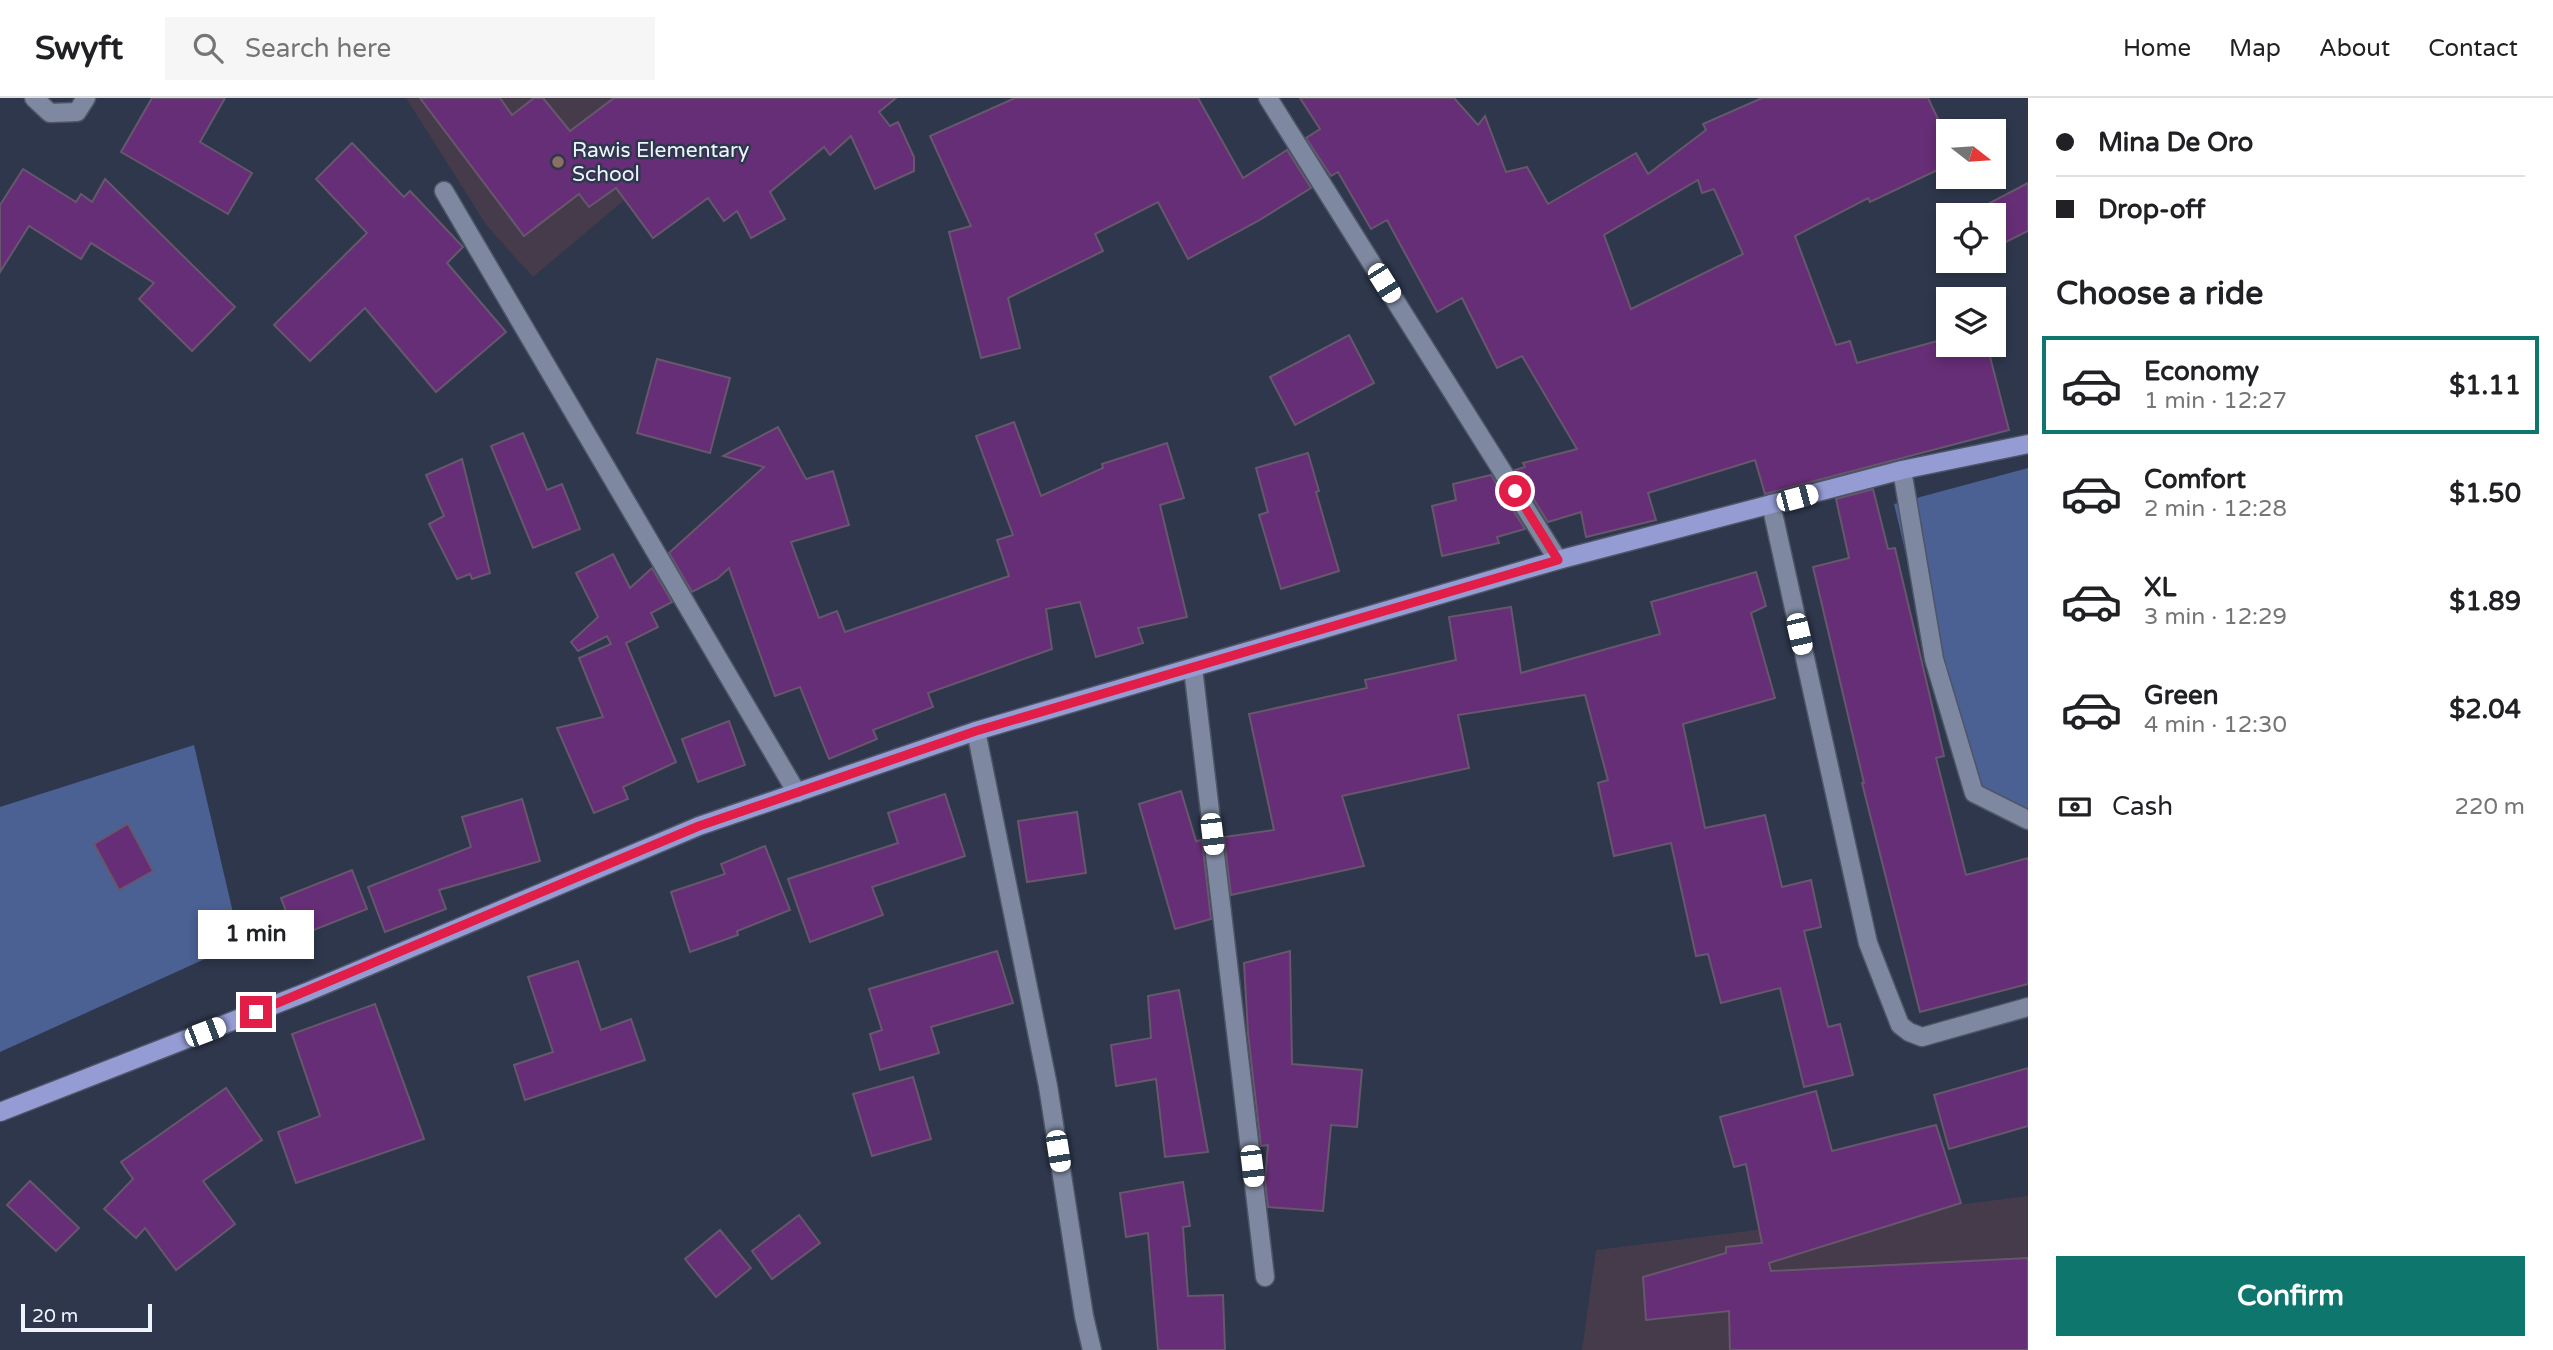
<!DOCTYPE html>
<html lang="en">
<head>
<meta charset="utf-8">
<style>
	body { margin:0; font-family:"Varela Round",sans-serif; background:#f6f6f6; color:#202124; height:100vh; display:flex; flex-direction:column; font-size:26px; white-space:nowrap }
	* { box-sizing:border-box; margin:0 }
	p { font-size:23px; color:#757577 }
	.icon { flex:none; width:38px; height:38px; fill:none; stroke:currentColor; stroke-width:2; stroke-linecap:round; stroke-linejoin:round }
	.map { position:relative; flex:1; overflow:hidden }
	.sheet { display:flex; flex-direction:column; background:#fff; width:525px }
	.sheet>* { flex:none }
	.guide { display:grid; align-content:center; height:154px; padding:0 28px; background:#fff }
	.needle { width:46px; rotate:107deg }
	.tools { position:absolute; left:1936px; top:21px; display:grid; gap:14px }
	.tools a { display:grid; place-items:center; width:70px; height:70px; border-radius:0px; background:#fff; box-shadow:0 4px 10px #0003; font-size:35px }
	.scale { position:absolute; left:21px; bottom:18px; width:131px; box-sizing:border-box; padding-left:7px; border:4px solid #eef3fe; border-top:0; font-size:19px; line-height:24px; white-space:nowrap; color:#eef3fe; -webkit-text-stroke:5px #2e374c; paint-order:stroke }
	.end { position:absolute; width:32px; height:32px; margin:-16px; border:9px solid #e11d48; background:#fff; box-shadow:0 0 0 4px #fff }
	.from { border-radius:50% }
	.bubble { position:absolute; height:49px; border-radius:0px; background:#fff; box-shadow:0 4px 10px #0003; font-size:23px; font-weight:700; line-height:49px; text-align:center }
	.car { position:absolute; width:21px; height:42px; margin:-21px -10px; border-radius:9px; box-shadow:0 0 5px 2px #0007; background:linear-gradient(#fff 24%,#345 0 40%,#fff 0 76%,#345 0 86%,#fff 0) }
	.guide b { display:flex; align-items:center; gap:24px; height:66px; font-size:26px }
	.guide b+b { border-top:2px solid #e0e0e0 }
	.guide i { width:18px; height:18px; background:#202124 }
	ul { padding:0; list-style:none }
	li { display:flex; align-items:center; gap:21px; height:98px; margin:0 14px 10px; padding:0 14px; border:4px solid transparent; border-radius:0px }
	li div { flex:1 }
	li b { display:block; font-size:26px }
	li em { font-style:normal; font-weight:700 }
	li.active { border-color:#0f766e }
	li>.icon { width:63px; height:63px; stroke-width:1.5 }
	h2 { padding:0 28px; font-size:32px; line-height:84px }
	.pay { display:flex; align-items:center; gap:18px; height:77px; padding:0 28px; font-size:26px }
	.pay p { margin-inline-start:auto }
	.primary-button { display:flex; gap:14px; margin-top:auto; padding:14px 28px }
	.primary-button a { flex:1; height:80px; border-radius:0px; background:#0f766e; color:#fff; font-size:28px; font-weight:700; line-height:80px; text-align:center }
	header { display:flex; align-items:center; gap:42px; box-sizing:border-box; height:98px; padding:0 35px; background:#fff; border-bottom:2px solid #e0e0e0 }
	header strong { font-size:33px }
	nav { display:flex; gap:38px; margin-inline-start:auto; font-size:24px }
	.search { width:490px; height:63px; background:#f6f6f6; display:flex; align-items:center; gap:18px; box-sizing:border-box; padding:0 24px; border-radius:0px; color:#757577; font-size:26px }
	main { display:flex; flex:1; min-height:0 }
	.map>svg:first-child { display:block }
	.education { fill:#453b4b }
	.green { fill:#4b6093 }
	.building { fill:#662e76; stroke:#67576c; stroke-width:2; fill-rule:evenodd }
	.lines { fill:none; stroke-linecap:round; stroke-linejoin:round }
	.minor-casing { stroke:#4e5567; stroke-width:21 }
	.major-casing { stroke:#4e5567; stroke-width:21 }
	.minor { stroke:#7e89a1; stroke-width:18 }
	.major { stroke:#959cd3; stroke-width:18 }
	.route { stroke:#e11d48; stroke-width:9 }
	.education-dot { fill:#8d6e63; stroke:#2e374c; stroke-width:2.5 }
	.labels { text-anchor:middle; stroke-width:5; stroke-linejoin:round; paint-order:stroke }
	.poi-label { font-size:21px; fill:#eef3fe; stroke:#2e374c; text-anchor:start }
</style>
</head>
<body>
<header>
<strong>Swyft</strong>
<div class="search"><svg class="icon" aria-label="search" viewBox="0 0 24 24"><circle cx="10" cy="10" r="6"/><path d="M15 15l6 6"/></svg>Search here</div>
<nav><a>Home</a><a>Map</a><a>About</a><a>Contact</a></nav>
</header>
<main>
<div class="map">
<svg width="2028" height="1252" viewBox="0 0 2028 1252">
	<rect width="100%" height="100%" fill="#2e374c"/>
	<g class="education">
		<polygon points="406,0 745,0 533,179 487,128"/>
		<polygon points="2028,1098 2028,1252 1582,1252 1596,1152"/>
	</g>
	<g class="green">
		<polygon points="2028,370 2028,728 1974,700 1932,566 1894,406"/>
		<polygon points="194,647 240,845 0,954 0,709"/>
	</g>
	<g class="building">
		<polygon points="152,0 225,0 200,44 252,75 228,116 121,54"/>
		<polygon points="420,0 500,0 512,17 534,0 543,0 570,33 614,0 896,0 879,14 890,28 898,24 914,59 914,73 875,91 851,38 830,57 824,49 770,94 785,121 751,140 737,113 724,123 708,100 653,140 616,90 589,109 579,96 524,138"/>
		<polygon points="1015,0 1198,0 1243,80 1287,52 1311,90 1258,123 1188,161 1158,104 1095,136 1103,153 1008,200 1020,250 981,260 949,134 971,128 930,38"/>
		<path d="M 1300,0 L 1454,0 L 1478,27 L 1485,18 L 1506,74 L 1527,69 L 1548,106 L 1636,55 L 1648,76 L 1706,32 L 1703,26 L 1762,0 L 1928,0 L 1948,42 L 1948,67 L 1870,104 L 1868,100 L 1795,138 L 1836,247 L 1850,243 L 1857,265 L 1948,240 L 1948,247 L 1987,247 L 2009,332 L 1765,396 L 1755,362 L 1648,395 L 1656,422 L 1586,439 L 1581,414 L 1548,424 L 1515,372 L 1525,369 L 1523,365 L 1577,351 L 1522,258 L 1497,270 L 1462,200 L 1437,214 L 1387,122 L 1371,131 L 1338,74 L 1331,78 L 1306,40 L 1320,31 ZM 1698,82 L 1702,95 L 1714,91 L 1743,156 L 1631,211 L 1604,137 Z"/>
		<polygon points="352,45 404,99 410,93 463,149 447,165 506,234 436,294 365,210 310,263 274,227 367,135 316,81"/>
		<polygon points="23,71 76,104 81,96 92,104 105,81 235,209 192,253 139,201 154,185 91,145 81,161 29,128 0,174 0,107"/>
		<polygon points="2028,85 2028,133 2004,145 1993,123 1993,117 1991,117 1986,107"/>
		<polygon points="1349,237 1374,285 1295,327 1270,279"/>
		<polygon points="657,261 730,280 710,355 637,335"/>
		<polygon points="1014,324 1041,398 1103,370 1102,366 1167,345 1184,400 1160,407 1187,519 1138,530 1143,545 1096,559 1080,504 1046,511 1052,551 928,595 933,609 873,632 877,641 829,661 800,589 775,598 729,470 717,481 692,494 669,455 764,369 723,358 778,329 806,381 833,373 849,427 791,444 819,520 837,513 845,534 1009,478 997,442 1013,437 976,338"/>
		<polygon points="523,335 547,392 562,386 580,431 533,450 491,348"/>
		<polygon points="1308,355 1319,393 1316,394 1339,473 1281,491 1259,417 1268,414 1256,370"/>
		<polygon points="462,361 490,475 472,481 470,476 457,481 429,426 444,418 426,377"/>
		<polygon points="1491,377 1525,431 1497,439 1499,445 1442,458 1432,408 1456,402 1453,386"/>
		<polygon points="1873,391 1888,451 1895,450 1944,658 1936,660 1966,777 2028,760 2028,886 1920,914 1862,685 1864,685 1813,469 1849,460 1836,401"/>
		<polygon points="613,456 630,490 652,470 672,504 651,515 658,529 626,545 676,664 623,689 628,701 594,715 557,630 603,619 579,560 611,546 607,538 578,553 571,544 598,519 576,475"/>
		<polygon points="1756,474 1766,508 1751,515 1775,600 1683,626 1705,730 1765,717 1782,789 1811,782 1821,829 1804,833 1828,929 1840,926 1853,977 1804,989 1780,890 1721,905 1708,856 1696,858 1671,745 1614,758 1598,685 1608,682 1585,597 1458,617 1469,670 1342,698 1364,768 1231,797 1224,739 1274,732 1249,616 1367,590 1365,582 1456,562 1449,519 1511,509 1521,575 1660,536 1651,504"/>
		<polygon points="729,623 745,667 698,684 682,641"/>
		<polygon points="1181,693 1196,743 1202,742 1211,821 1175,831 1139,706"/>
		<polygon points="945,696 965,758 872,789 883,817 810,844 788,781 898,745 888,715"/>
		<polygon points="522,701 540,763 439,792 446,811 385,834 368,789 471,749 462,719"/>
		<polygon points="1077,714 1086,775 1027,784 1018,723"/>
		<polygon points="128,726 153,773 119,792 94,746"/>
		<polygon points="765,748 790,812 737,833 738,837 690,854 671,794 725,776 721,766"/>
		<polygon points="352,772 367,811 296,839 281,800"/>
		<polygon points="997,853 1013,905 931,929 939,955 880,972 870,936 882,932 869,891"/>
		<polygon points="1290,853 1292,966 1362,972 1357,1029 1331,1027 1323,1113 1268,1109 1265,1082 1268,1047 1261,1048 1248,935 1244,865"/>
		<polygon points="578,863 601,932 631,921 645,962 525,1002 514,967 553,954 528,879"/>
		<polygon points="1179,892 1208,1054 1165,1059 1156,981 1116,988 1111,947 1151,940 1148,898"/>
		<polygon points="375,906 424,1041 296,1085 278,1034 320,1018 292,936"/>
		<polygon points="2028,970 2028,1028 1949,1051 1934,997"/>
		<polygon points="913,979 931,1041 872,1058 853,996"/>
		<polygon points="226,990 262,1042 203,1083 235,1126 176,1172 145,1130 136,1140 104,1111 133,1081 121,1064"/>
		<polygon points="1816,993 1832,1053 1936,1027 1961,1105 1769,1165 1771,1173 2028,1160 2028,1252 1730,1252 1729,1213 1646,1222 1643,1179 1726,1155 1726,1149 1762,1145 1746,1066 1734,1069 1720,1019"/>
		<polygon points="30,1083 79,1130 56,1153 7,1107"/>
		<polygon points="1183,1084 1190,1128 1183,1129 1188,1198 1223,1197 1225,1252 1158,1252 1148,1135 1126,1139 1120,1095"/>
		<polygon points="799,1117 820,1145 772,1181 752,1153"/>
		<polygon points="720,1132 751,1170 716,1199 685,1161"/>
	</g>
	<g class="lines">
		<g class="minor-casing">
			<g id="minor">
				<polyline points="34,0 50,15 77,14 86,0"/>
				<polyline points="1268,0 1558,462"/>
				<polyline points="444,93 797,695"/>
				<polyline points="1902,372 1934,561 1974,695 2028,722"/>
				<polyline points="1771,406 1868,845 1900,927 1909,934 1922,939 2028,909"/>
				<polyline points="1193,570 1265,1179"/>
				<polyline points="976,633 1048,988 1084,1218 1092,1252"/>
			</g>
		</g>
		<g class="major-casing">
			<polyline id="major" points="0,1014 307,894 699,728 976,633 1558,462 1902,372 2028,346"/>
		</g>
		<use href="#minor" class="minor"/>
		<use href="#major" class="major"/>
	</g>
	<g class="lines">
		<polyline class="route" points="256,914 699,728 976,633 1558,462 1515,393"/>
	</g>
	<circle class="education-dot" cx="558" cy="64" r="7"/>
	<g class="labels">
		<g class="poi-label">
			<text x="572" y="59">Rawis Elementary<tspan x="572" dy="24">School</tspan></text>
		</g>
	</g>
</svg>
<div class="tools">
<a><svg class="needle" viewBox="-14 -14 28 28"><path d="M0-13l5 13h-10z" fill="#e53935"/><path d="M0 13l5-13h-10z" fill="#757577"/></svg></a>
<a><svg class="icon" aria-label="locate" viewBox="0 0 24 24"><circle cx="12" cy="12" r="6"/><path d="M12 2v4M12 18v4M2 12h4M18 12h4"/></svg></a>
<a><svg class="icon" aria-label="layers" viewBox="0 0 24 24"><path d="M12 4l9 5-9 5-9-5zM3 14l9 5 9-5"/></svg></a>
</div>
<div class="scale">20 m</div>
<i class="end from" style="left:1515px;top:393px"></i>
<i class="end" style="left:256px;top:914px"></i>
<div class="bubble" style="left:198px;top:812px;width:116px">1 min</div>
<i class="car" style="left:1384px;top:185px;rotate:148deg"></i>
<i class="car" style="left:1797px;top:400px;rotate:75deg"></i>
<i class="car" style="left:1799px;top:536px;rotate:167deg"></i>
<i class="car" style="left:1212px;top:736px;rotate:173deg"></i>
<i class="car" style="left:205px;top:934px;rotate:69deg"></i>
<i class="car" style="left:1058px;top:1053px;rotate:171deg"></i>
<i class="car" style="left:1252px;top:1068px;rotate:173deg"></i>
</div>
<section class="sheet">
<div class="guide">
<b><i class="from"></i>Mina De Oro</b>
<b><i></i>Drop-off</b>
</div>
<h2>Choose a ride</h2>
<ul>
<li class="active"><svg class="icon" aria-label="car" viewBox="0 0 24 24"><path d="M5 17H2v-5l4-1 3-4h7l3 4 3 1v5h-3M9 17h6M6 11h13"/><circle cx="7" cy="17" r="2"/><circle cx="17" cy="17" r="2"/></svg><div><b>Economy</b><p>1 min · 12:27</p></div><em>$1.11</em></li>
<li><svg class="icon" aria-label="car" viewBox="0 0 24 24"><path d="M5 17H2v-5l4-1 3-4h7l3 4 3 1v5h-3M9 17h6M6 11h13"/><circle cx="7" cy="17" r="2"/><circle cx="17" cy="17" r="2"/></svg><div><b>Comfort</b><p>2 min · 12:28</p></div><em>$1.50</em></li>
<li><svg class="icon" aria-label="car" viewBox="0 0 24 24"><path d="M5 17H2v-5l4-1 3-4h7l3 4 3 1v5h-3M9 17h6M6 11h13"/><circle cx="7" cy="17" r="2"/><circle cx="17" cy="17" r="2"/></svg><div><b>XL</b><p>3 min · 12:29</p></div><em>$1.89</em></li>
<li><svg class="icon" aria-label="car" viewBox="0 0 24 24"><path d="M5 17H2v-5l4-1 3-4h7l3 4 3 1v5h-3M9 17h6M6 11h13"/><circle cx="7" cy="17" r="2"/><circle cx="17" cy="17" r="2"/></svg><div><b>Green</b><p>4 min · 12:30</p></div><em>$2.04</em></li>
</ul>
<div class="pay"><svg class="icon" aria-label="cash" viewBox="0 0 24 24"><path d="M3 7h18v10H3z"/><circle cx="12" cy="12" r="2"/></svg>Cash<p>220 m</p></div>
<div class="primary-button"><a>Confirm</a></div>
</section>
</main>
</body>
</html>
